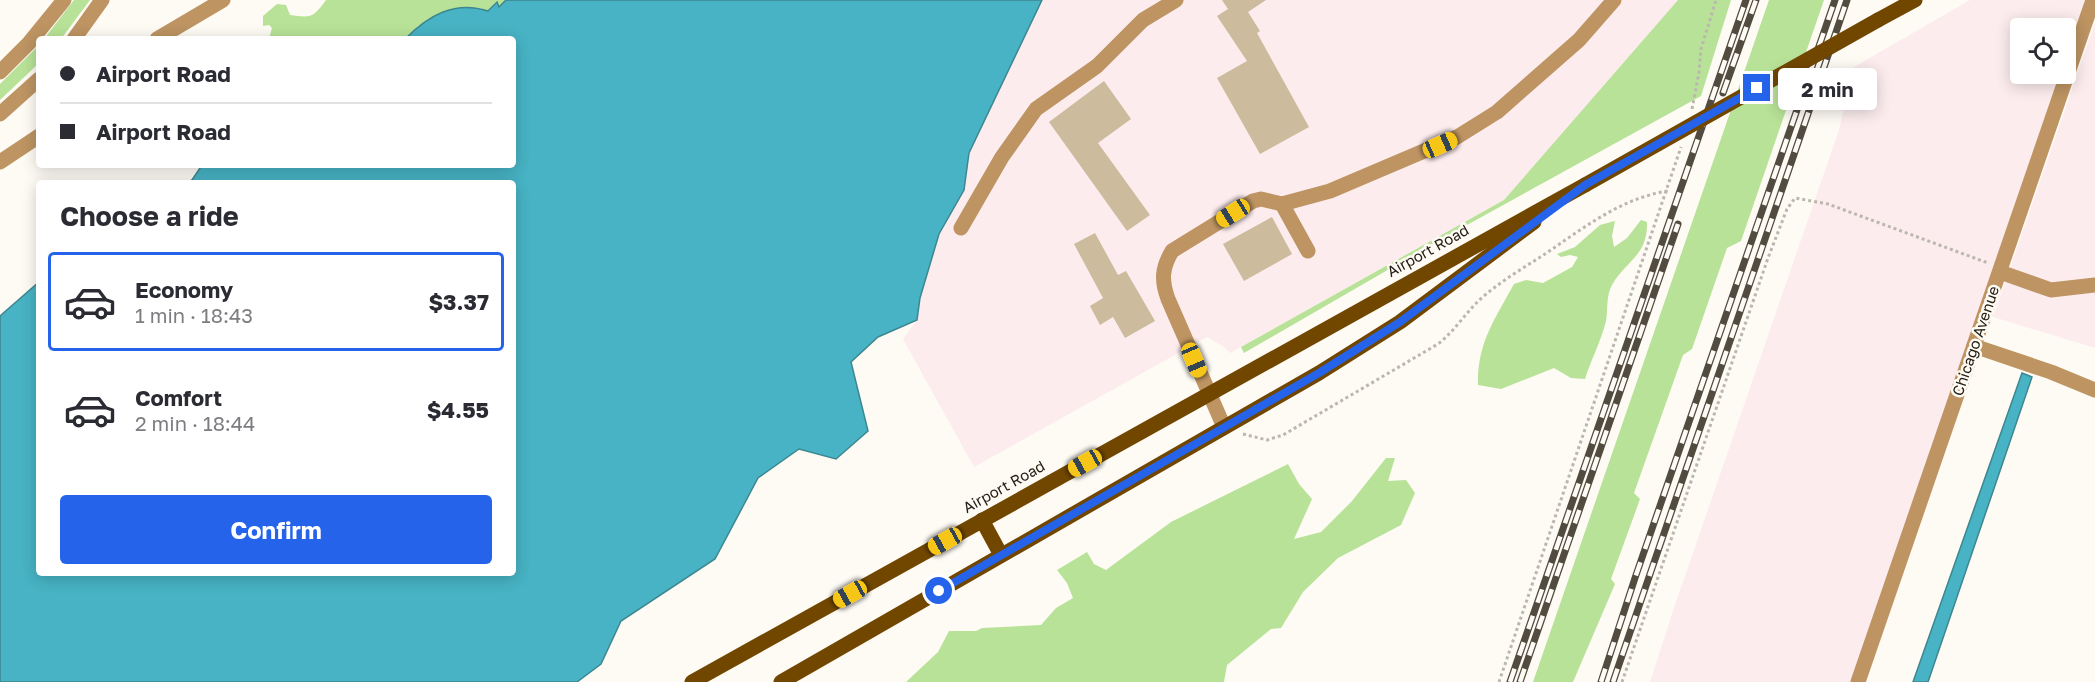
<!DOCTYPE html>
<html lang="en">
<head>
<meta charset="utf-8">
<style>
	body { margin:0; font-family:"Golos Text",sans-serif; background:#f2f2f3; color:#2b2b33; height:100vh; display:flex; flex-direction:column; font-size:22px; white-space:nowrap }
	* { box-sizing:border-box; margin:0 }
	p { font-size:20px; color:#7c7c81 }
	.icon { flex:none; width:33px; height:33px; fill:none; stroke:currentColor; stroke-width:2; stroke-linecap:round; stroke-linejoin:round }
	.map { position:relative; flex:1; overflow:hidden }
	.panel { position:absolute; left:36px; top:180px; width:480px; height:396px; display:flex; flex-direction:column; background:#fff; border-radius:6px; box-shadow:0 3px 15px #0003 }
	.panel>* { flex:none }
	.top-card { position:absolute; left:36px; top:36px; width:480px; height:132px; border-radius:6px; box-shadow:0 3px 15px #0003; display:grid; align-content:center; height:132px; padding:0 24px; background:#fff }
	.tools { position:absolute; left:2010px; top:18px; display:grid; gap:12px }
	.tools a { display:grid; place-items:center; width:66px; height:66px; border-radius:6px; background:#fff; box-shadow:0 3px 15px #0003; font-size:30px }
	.end { position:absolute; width:27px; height:27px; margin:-14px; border:8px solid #2563eb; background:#fff; box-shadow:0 0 0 3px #fff }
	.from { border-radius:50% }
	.bubble { position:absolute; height:42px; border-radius:6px; background:#fff; box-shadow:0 3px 15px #0003; font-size:20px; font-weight:700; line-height:42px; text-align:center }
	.car { position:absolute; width:18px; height:36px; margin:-18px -9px; border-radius:8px; box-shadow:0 0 4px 2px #0007; background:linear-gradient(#f5c518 24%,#345 0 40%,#f5c518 0 76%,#345 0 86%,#f5c518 0) }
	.top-card b { display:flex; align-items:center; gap:21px; height:57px; font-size:22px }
	.top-card b+b { border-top:2px solid #e1e1e2 }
	.top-card i { width:15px; height:15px; background:#2b2b33 }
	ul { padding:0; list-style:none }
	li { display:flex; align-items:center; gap:18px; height:99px; margin:0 12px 9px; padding:0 12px; border:3px solid transparent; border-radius:6px }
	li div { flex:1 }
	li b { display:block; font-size:22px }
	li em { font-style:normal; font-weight:700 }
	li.on { border-color:#2563eb }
	li>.icon { width:54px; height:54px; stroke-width:1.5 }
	h2 { padding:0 24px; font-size:27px; line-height:72px }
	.action { display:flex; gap:12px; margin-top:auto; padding:12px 24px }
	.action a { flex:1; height:69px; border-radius:6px; background:#2563eb; color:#fff; font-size:24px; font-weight:700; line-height:69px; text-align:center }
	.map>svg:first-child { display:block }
	.industrial { fill:#fcecee }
	.green { fill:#b8e297 }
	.water { fill:#47b3c4; stroke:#3d8790; stroke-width:1.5 }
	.building { fill:#ccbb9c }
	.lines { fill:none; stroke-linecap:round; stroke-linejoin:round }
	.path { stroke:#bbb7af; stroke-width:3; stroke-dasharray:3 3; stroke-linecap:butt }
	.minor { stroke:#bd9462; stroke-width:15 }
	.major { stroke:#714700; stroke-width:15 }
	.rail-casing { stroke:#514b40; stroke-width:7 }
	.rail { stroke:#fefaf4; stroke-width:4.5; stroke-dasharray:14; stroke-linecap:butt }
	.major-bridge { stroke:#714700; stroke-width:15 }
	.route { stroke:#2563eb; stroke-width:8 }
	.labels { text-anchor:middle; stroke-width:5; stroke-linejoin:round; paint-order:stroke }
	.street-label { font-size:15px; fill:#272115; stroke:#fefaf4 }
</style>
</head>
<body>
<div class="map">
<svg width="2095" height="682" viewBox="0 0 2095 682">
	<rect width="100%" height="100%" fill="#fefaf4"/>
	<g class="industrial">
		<polygon points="1042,0 1678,0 1504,200 1230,353 1224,347 1207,337 974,467 903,339 917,320 920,298 939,234 964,190 969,153"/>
		<polygon points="1970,0 2088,0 2066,65 2066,28 2020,28 2020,74 2063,74 1853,682 1650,682 1674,608 1839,130 1854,67"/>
		<polygon points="2095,23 2095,348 1993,317"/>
	</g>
	<g class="green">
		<polygon points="74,0 90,0 61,39 44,39"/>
		<path d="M 326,0 L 506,0 L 499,7 L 496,2 L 488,11 L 480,8 L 418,26 L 405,39 L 269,39 L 272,28 L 269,25 L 263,26 L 263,16 L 277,4 L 286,5 L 290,15 C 311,18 313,18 326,0 Z"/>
		<polygon points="1678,0 1731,0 1701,96 1436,242 1244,353 1241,347 1504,200"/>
		<polygon points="1769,0 1824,0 1741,241 1727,248 1692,349 1683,355 1634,493 1640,499 1611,579 1615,584 1573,682 1533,682"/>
		<polygon points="39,45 39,63 0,100 0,84"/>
		<path d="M 1641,220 L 1647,222 C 1648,256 1626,260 1612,285 C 1606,295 1608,310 1606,321 C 1601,341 1591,360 1585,379 L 1571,378 L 1554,368 L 1501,389 L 1478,385 C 1477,343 1495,319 1514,284 L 1526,280 L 1543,283 L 1572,267 L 1578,257 L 1570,255 L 1561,257 L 1557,254 L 1575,247 L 1600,225 L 1615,221 L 1612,236 L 1614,247 L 1627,238 Z"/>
		<polygon points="1386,458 1395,458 1388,481 1406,480 1415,493 1401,525 1338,558 1303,592 1281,628 1271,629 1227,665 1224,682 906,682 938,652 949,631 976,631 982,628 1041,625 1056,608 1073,598 1067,583 1057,570 1087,552 1094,564 1106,570 1171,522 1288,464 1299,484 1312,499 1294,539 1321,532 1352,501"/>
	</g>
	<g class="water">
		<path d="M 506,0 L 1042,0 L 969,153 L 964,190 L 939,234 L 920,298 L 917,320 L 878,337 L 851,362 L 868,431 L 836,459 L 799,449 L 758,478 L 715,559 L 621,621 L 601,664 L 577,682 L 0,682 L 0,316 L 39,282 L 39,573 L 513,573 L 513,183 L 186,183 L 192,180 L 202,165 L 513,165 L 513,39 L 405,39 C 428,16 454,0 488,11 L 497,2 L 499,7 Z"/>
		<polygon points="2022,373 2032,377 1928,682 1913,682"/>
	</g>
	<g class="building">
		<polygon points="1222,0 1266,0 1248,12 1260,31 1257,33 1309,127 1260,154 1217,78 1247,61 1217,16 1228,9"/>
		<polygon points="1104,81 1131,119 1098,143 1150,215 1127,231 1049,122"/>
		<polygon points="1272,217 1292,254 1244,281 1223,244"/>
		<polygon points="1095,233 1118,275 1126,271 1155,321 1125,338 1113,317 1100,325 1090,306 1103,298 1074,244"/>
	</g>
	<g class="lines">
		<g class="path">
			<polyline points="1692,109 1699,72 1701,49 1716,0"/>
			<path d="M 1243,434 L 1267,440 L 1283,435 L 1438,344 C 1456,330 1467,310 1485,295 C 1503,280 1523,268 1542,256 C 1581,230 1620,198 1668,191"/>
			<polyline points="1499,682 1681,147"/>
			<polyline points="1622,682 1768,258 1787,209 1795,198 1828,204 1988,263"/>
		</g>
		<g class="minor">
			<polyline points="74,39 102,0"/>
			<polyline points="157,39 223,0"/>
			<polyline points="0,72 29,43 64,0"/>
			<polyline points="0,114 39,79"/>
			<polyline points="0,162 39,136"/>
			<polyline points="1282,204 1330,191 1457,137 1497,112 1579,40 1614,0"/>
			<polyline points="961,228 1002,157 1036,109 1097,66 1143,20 1176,0"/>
			<polyline points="2000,272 2051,290 2095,285"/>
			<polyline points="1974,346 2051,372 2095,390"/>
			<path d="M 1224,427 L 1168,299 C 1161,280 1162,268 1172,251 L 1253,201 L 1261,199 L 1282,204 L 1308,251"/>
			<polyline points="1858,682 2093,0"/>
		</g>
		<g class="major">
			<polyline points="1878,20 1915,0"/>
			<polyline points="982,520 1001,555"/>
			<polyline points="692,682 1585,185"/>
			<polyline points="781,682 1319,373 1400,322 1534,222"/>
		</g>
		<g class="rail-casing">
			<g id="rail">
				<polyline points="1723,93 1756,0"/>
				<polyline points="1510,682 1746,0"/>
				<polyline points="1520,682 1678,224"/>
				<polyline points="1601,682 1635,578 1835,0"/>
				<polyline points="1613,682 1847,0"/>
			</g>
		</g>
		<use href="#rail" class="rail"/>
		<polyline class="major-bridge" points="1585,185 1878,20"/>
	</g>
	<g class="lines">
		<polyline class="route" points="939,591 1319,373 1400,322 1585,185 1757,88"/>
	</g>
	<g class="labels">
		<g class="street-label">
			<text transform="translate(1428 251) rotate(-29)" y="5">Airport Road</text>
			<text transform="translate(1976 341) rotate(-71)" y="5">Chicago Avenue</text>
			<text transform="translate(1004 487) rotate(-29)" y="5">Airport Road</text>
		</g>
	</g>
</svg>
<div class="tools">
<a><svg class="icon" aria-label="locate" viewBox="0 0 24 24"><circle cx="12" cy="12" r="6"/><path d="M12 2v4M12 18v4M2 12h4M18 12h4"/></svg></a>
</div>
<i class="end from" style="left:939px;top:591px"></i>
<i class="end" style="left:1757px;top:88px"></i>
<div class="bubble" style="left:1778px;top:68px;width:99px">2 min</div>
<i class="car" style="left:1440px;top:145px;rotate:66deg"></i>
<i class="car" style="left:1233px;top:213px;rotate:238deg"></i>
<i class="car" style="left:1194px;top:360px;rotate:157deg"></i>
<i class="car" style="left:1085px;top:463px;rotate:241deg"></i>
<i class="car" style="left:945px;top:541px;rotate:241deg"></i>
<i class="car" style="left:850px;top:594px;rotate:241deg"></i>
<div class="top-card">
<b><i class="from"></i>Airport Road</b>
<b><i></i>Airport Road</b>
</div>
<section class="panel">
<h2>Choose a ride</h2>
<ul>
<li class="on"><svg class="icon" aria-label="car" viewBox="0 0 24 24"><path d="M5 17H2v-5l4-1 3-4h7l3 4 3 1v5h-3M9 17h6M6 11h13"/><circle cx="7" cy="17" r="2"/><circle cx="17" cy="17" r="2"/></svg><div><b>Economy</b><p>1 min · 18:43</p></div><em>$3.37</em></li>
<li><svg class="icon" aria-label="car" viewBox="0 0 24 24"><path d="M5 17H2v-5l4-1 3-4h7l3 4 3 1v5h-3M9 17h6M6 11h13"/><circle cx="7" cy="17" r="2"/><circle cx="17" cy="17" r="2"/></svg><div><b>Comfort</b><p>2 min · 18:44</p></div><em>$4.55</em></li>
</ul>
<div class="action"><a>Confirm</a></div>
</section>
</div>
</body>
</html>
